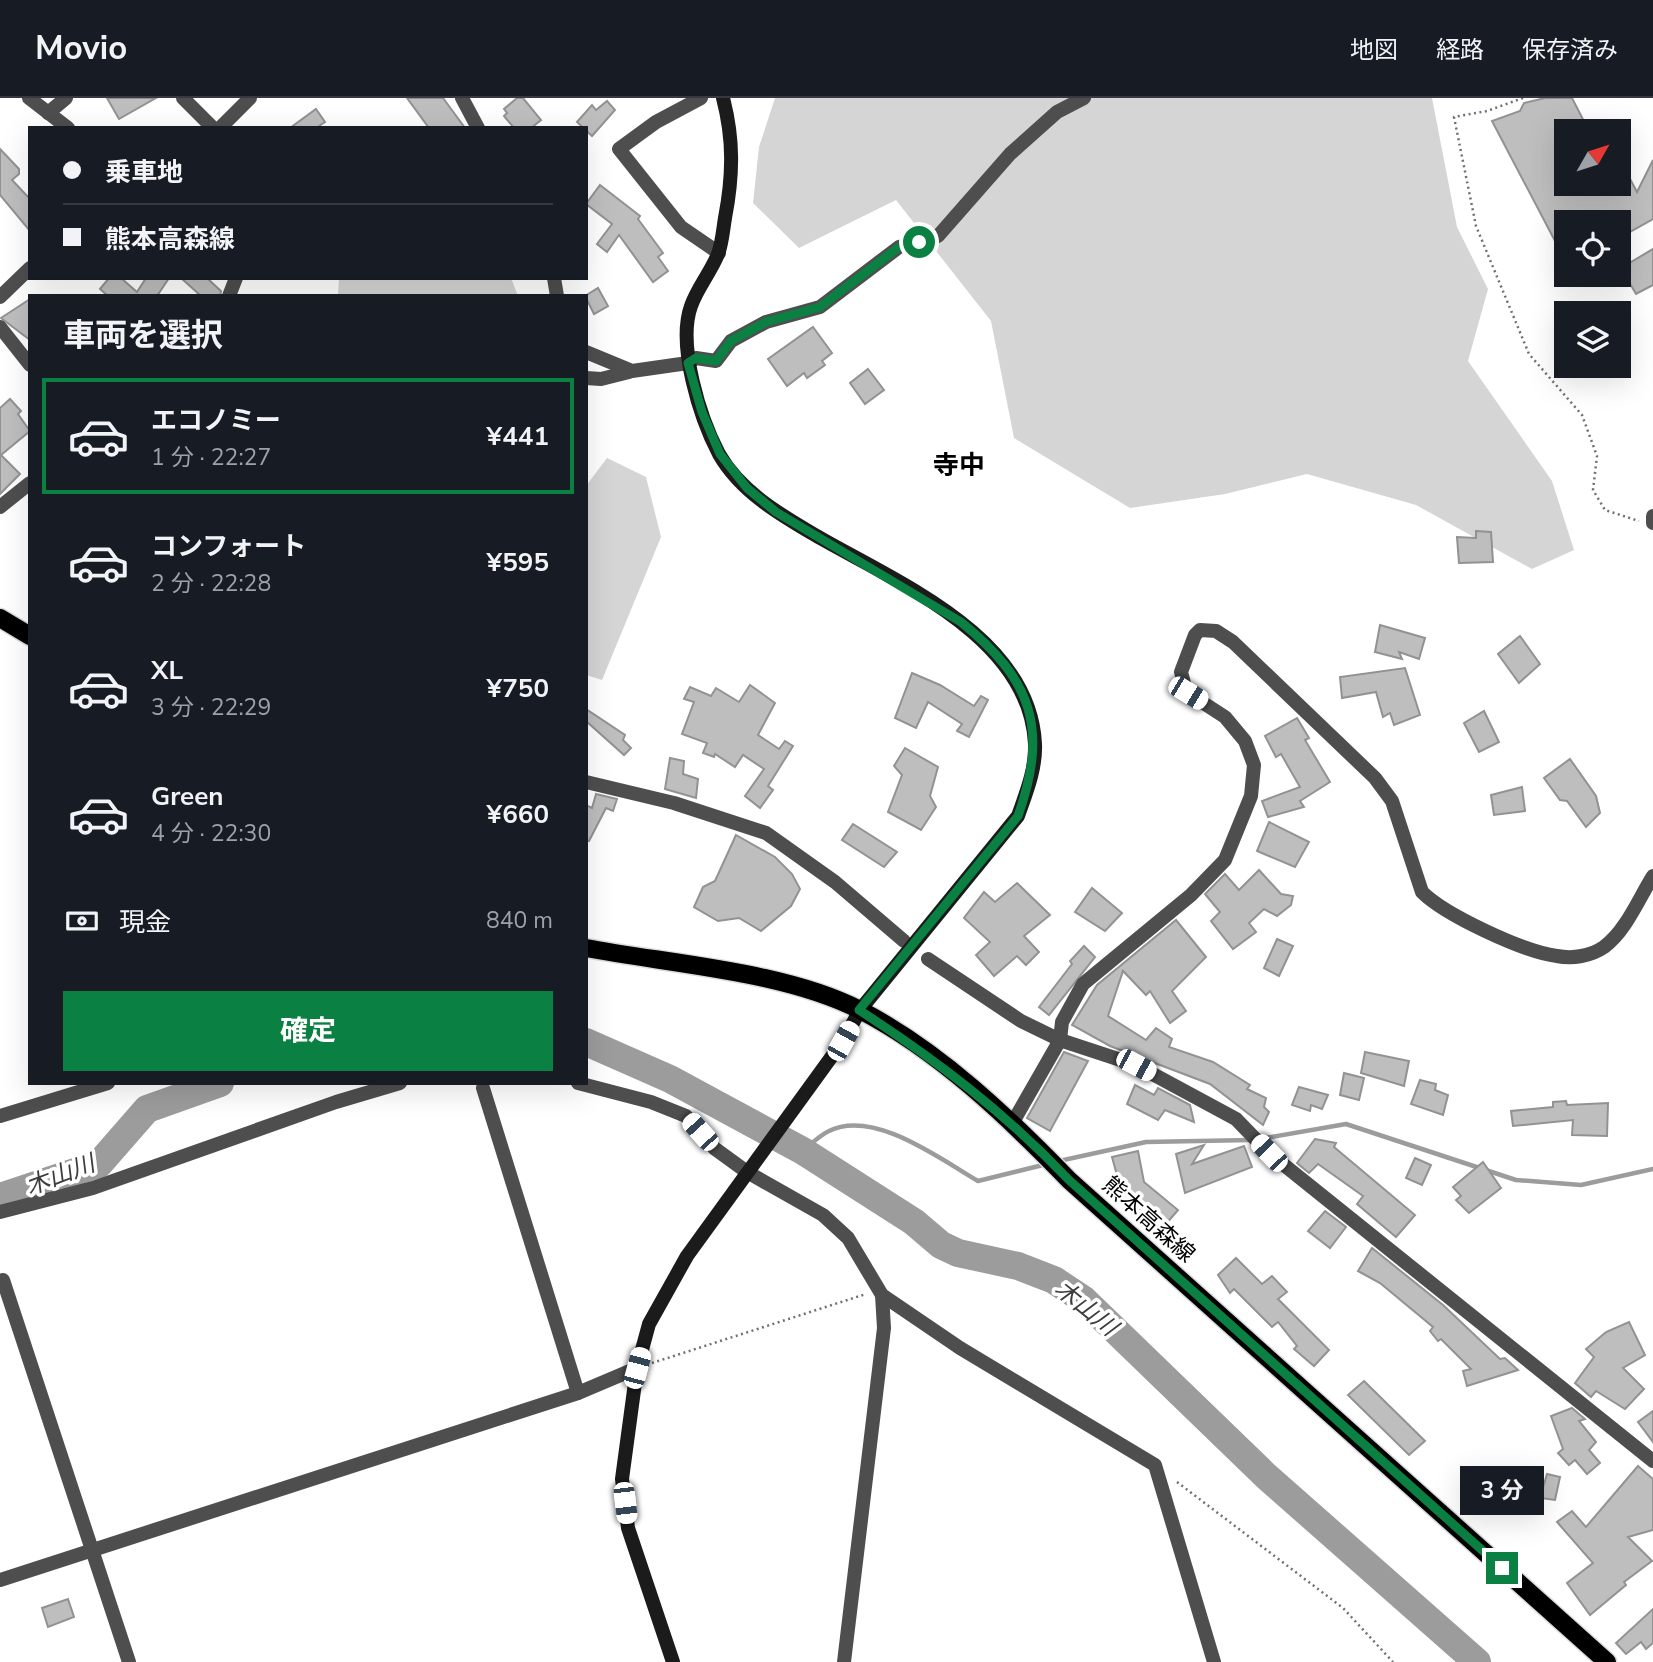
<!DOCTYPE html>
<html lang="ja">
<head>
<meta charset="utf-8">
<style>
	body { margin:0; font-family:"Nunito Sans","Noto Sans JP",sans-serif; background:#20242c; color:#f1f3f6; height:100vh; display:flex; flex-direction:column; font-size:26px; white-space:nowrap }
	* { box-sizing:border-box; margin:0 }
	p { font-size:23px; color:#9ea1a6 }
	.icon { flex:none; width:38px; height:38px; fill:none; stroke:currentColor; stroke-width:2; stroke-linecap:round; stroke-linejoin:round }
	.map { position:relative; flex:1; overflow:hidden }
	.panel { position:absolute; left:28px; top:196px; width:560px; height:791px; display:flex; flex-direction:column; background:#171b24; border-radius:0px; box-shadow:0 7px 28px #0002 }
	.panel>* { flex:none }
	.top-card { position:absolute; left:28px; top:28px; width:560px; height:154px; border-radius:0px; box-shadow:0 7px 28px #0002; display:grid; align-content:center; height:154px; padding:0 35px; background:#171b24 }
	.needle { width:46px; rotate:51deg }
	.controls { position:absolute; left:1554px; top:21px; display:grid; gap:14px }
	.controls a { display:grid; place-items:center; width:77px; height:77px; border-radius:0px; background:#171b24; box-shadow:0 7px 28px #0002; font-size:35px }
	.end { position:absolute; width:32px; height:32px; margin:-16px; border:9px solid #0b8043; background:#fff; box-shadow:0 0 0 4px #fff }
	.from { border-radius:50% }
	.bubble { position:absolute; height:49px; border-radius:0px; background:#171b24; box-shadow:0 7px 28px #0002; font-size:23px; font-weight:700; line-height:49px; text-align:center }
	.car { position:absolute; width:21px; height:42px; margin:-21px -10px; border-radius:9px; box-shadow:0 0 5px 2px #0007; background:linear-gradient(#fff 24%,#345 0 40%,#fff 0 76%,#345 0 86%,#fff 0) }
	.top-card b { display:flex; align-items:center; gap:24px; height:66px; font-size:26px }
	.top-card b+b { border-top:2px solid #363941 }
	.top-card i { width:18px; height:18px; background:#f1f3f6 }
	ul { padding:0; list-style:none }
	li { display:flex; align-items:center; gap:21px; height:116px; margin:0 14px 10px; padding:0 21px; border:4px solid transparent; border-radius:0px }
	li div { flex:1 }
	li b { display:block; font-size:26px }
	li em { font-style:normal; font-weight:700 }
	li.on { border-color:#0b8043 }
	li>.icon { width:63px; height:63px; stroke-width:1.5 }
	h2 { padding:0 35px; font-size:32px; line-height:84px }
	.pay { display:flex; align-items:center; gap:18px; height:77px; padding:0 35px; font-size:26px }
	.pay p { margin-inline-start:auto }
	.cta { display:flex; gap:14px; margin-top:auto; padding:14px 35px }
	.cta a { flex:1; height:80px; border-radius:0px; background:#0b8043; color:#fff; font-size:28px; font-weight:700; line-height:80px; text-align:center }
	header { display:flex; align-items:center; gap:42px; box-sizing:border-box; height:98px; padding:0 35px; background:#171b24; border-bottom:2px solid #363941 }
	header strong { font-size:33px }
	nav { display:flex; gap:38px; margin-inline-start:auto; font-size:24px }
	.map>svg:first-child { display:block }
	.green { fill:#d5d5d5 }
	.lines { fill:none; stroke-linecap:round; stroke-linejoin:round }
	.stream { stroke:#9c9c9c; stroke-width:4.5 }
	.river { stroke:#9c9c9c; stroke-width:28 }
	.building { fill:#bebebe; stroke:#929292; stroke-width:2 }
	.primary-casing { stroke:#dbdbdb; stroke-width:21 }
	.path { stroke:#707070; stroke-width:2.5; stroke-dasharray:2 3.5; stroke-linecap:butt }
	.street { stroke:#4e4e4e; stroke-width:14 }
	.secondary { stroke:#1b1b1b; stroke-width:14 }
	.primary { stroke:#000; stroke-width:18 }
	.route { stroke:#0b8043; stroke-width:9 }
	.labels { text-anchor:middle; stroke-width:7; stroke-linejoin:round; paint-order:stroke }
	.street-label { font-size:23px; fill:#000; stroke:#fff }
	.water-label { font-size:24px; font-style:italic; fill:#3d3d3d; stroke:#fff }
	.quarter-label { font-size:26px; font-weight:bold; fill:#000; stroke:#fff }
</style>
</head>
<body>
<header>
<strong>Movio</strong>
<nav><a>地図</a><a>経路</a><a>保存済み</a></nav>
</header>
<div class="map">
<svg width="1653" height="1564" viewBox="0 0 1653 1564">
	<rect width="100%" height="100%" fill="#fff"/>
	<g class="green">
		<polygon points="775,0 1432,0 1457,129 1488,191 1468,263 1552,383 1574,452 1532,471 1416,407 1307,376 1225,396 1130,410 1014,340 991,223 896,102 799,150 753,105 759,49"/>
		<polygon points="339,180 511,180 518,198 338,198"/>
		<polygon points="607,360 646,379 661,439 602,582 586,577 586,388"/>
	</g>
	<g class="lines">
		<g class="stream">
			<polyline points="1260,1041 1346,1026 1516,1082 1581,1087 1653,1071"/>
			<path d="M 803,1053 C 811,1046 820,1037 829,1033 C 874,1011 940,1061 978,1083 L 1047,1066"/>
			<polyline points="1059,1063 1146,1044 1251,1042"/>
		</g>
		<g class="river">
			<polyline points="586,944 670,981 803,1053 914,1124 941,1147 958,1155 1018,1168 1054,1182 1084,1202 1266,1378 1477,1564"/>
			<polyline points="0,1099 99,1066 147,1011 220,985"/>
		</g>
	</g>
	<g class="building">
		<polygon points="107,0 156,0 119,21"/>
		<polygon points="407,0 443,0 465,30 429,30"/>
		<polygon points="517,0 523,0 541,22 531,30 514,30 504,18 507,15 504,11"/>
		<polygon points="1545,0 1572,0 1589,33 1566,33 1566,86 1619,88 1619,60 1637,94 1653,62 1653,121 1619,140 1619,124 1566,124 1566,164 1492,23 1520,13 1524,5"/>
		<polygon points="607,3 615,12 592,38 577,24 592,7 596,12"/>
		<polygon points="316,11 325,24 316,30 290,30"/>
		<polygon points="0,51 19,71 19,76 12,82 30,101 30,133 0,97"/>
		<polygon points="600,87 640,118 638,121 663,155 658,159 668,173 653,184 619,137 607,154 597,146 612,126 586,106"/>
		<polygon points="1653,151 1653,187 1636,196 1621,170"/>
		<polygon points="109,180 121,180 137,194 146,180 169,180 157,198 108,198 100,191"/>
		<polygon points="181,180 207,180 221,193 220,198 201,198"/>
		<polygon points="598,190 608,208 594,216 585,198"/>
		<polygon points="30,201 30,242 1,220"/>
		<polygon points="813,229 832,255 822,263 825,267 807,280 804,275 787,288 768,261"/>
		<polygon points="868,271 884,292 865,306 850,285"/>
		<polygon points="10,301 21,313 18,316 30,333 1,357 20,376 0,396 0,310"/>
		<polygon points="1476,433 1491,434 1493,464 1459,465 1457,439 1476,440"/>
		<polygon points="1380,527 1425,540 1419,561 1399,554 1402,561 1375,554"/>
		<polygon points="1520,538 1540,566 1519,585 1498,556"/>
		<polygon points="1405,570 1420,617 1394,627 1390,615 1383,619 1376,594 1342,600 1340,579"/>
		<polygon points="912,575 940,587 974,608 981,598 988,602 969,639 957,633 962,626 928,604 916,630 895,620"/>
		<polygon points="750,587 775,605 758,637 779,651 785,643 793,648 768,688 773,692 760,710 745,698 764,671 743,657 735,669 715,656 714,659 703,655 707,645 682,636 694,604 684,601 690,589 711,598 716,590 739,604"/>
		<polygon points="586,611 625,637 623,642 631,650 624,657 586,623"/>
		<polygon points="1484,613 1499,644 1479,654 1464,625"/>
		<polygon points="1297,620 1309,640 1305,642 1330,684 1300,703 1304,709 1268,719 1262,703 1300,689 1281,656 1276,659 1265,638"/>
		<polygon points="905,650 938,669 930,698 936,709 921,732 888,714 902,677 894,668"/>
		<polygon points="670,660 684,663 683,676 698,681 696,700 665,691"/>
		<polygon points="1570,661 1596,698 1600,715 1586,729 1567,703 1560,702 1544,680"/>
		<polygon points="1522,689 1525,713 1494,717 1491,697"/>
		<polygon points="596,696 617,701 613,713 606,710 589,743 586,742 586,707 592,710"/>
		<polygon points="1269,724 1309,744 1295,769 1257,753"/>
		<polygon points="853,726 897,754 884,769 842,742"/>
		<polygon points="736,737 775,759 792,776 800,791 791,808 761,833 739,820 718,823 694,809 703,789 715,783"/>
		<polygon points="1259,772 1281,796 1293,798 1291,807 1277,818 1264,811 1249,825 1256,834 1233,851 1211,823 1220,814 1205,796 1225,776 1239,792"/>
		<polygon points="1017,785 1050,817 1024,838 1039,854 1026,867 1017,858 994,878 976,857 990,844 964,820 984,794 995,804"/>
		<polygon points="1092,790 1122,815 1105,833 1075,814"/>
		<polygon points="1176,822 1206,859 1172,893 1186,913 1170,925 1150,893 1146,897 1123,873 1108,918 1146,942 1156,930 1172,941 1169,949 1213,964 1250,987 1247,991 1266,1000 1264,1009 1269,1014 1263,1027 1210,986 1110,948 1072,927 1097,887"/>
		<polygon points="1277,841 1293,848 1279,878 1264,870"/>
		<polygon points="1084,848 1095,859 1049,917 1039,909 1072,866 1070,863"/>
		<polygon points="1064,954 1088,963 1050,1033 1027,1020"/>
		<polygon points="1365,954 1409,963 1404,988 1361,975"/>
		<polygon points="1344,975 1364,980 1359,1002 1340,997"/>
		<polygon points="1420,982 1436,986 1435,992 1448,997 1443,1017 1411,1006"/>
		<polygon points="1135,987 1154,997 1158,990 1190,1007 1194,1024 1165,1012 1158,1022 1127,1006"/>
		<polygon points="1299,989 1328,997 1322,1011 1311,1007 1310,1013 1292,1007"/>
		<polygon points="1566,1003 1567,1007 1608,1005 1607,1038 1572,1037 1573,1022 1513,1028 1511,1013 1553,1009 1553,1004"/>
		<polygon points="1315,1041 1336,1045 1334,1049 1415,1117 1396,1139 1357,1106 1363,1098 1318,1066 1309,1075 1297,1065"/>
		<polygon points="1204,1047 1192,1066 1244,1048 1252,1069 1185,1095 1176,1056"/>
		<polygon points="1138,1053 1144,1084 1178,1112 1159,1134 1124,1103 1112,1059"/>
		<polygon points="1415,1060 1431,1067 1422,1087 1406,1080"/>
		<polygon points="1483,1064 1501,1090 1469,1115 1456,1102 1461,1098 1453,1089"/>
		<polygon points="1325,1113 1346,1129 1330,1150 1308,1133"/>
		<polygon points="1372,1150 1443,1207 1500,1261 1505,1260 1518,1272 1467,1288 1463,1273 1471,1271 1441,1241 1438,1243 1430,1233 1433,1229 1380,1185 1358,1173"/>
		<polygon points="1236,1160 1262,1186 1272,1178 1287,1194 1278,1201 1329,1252 1314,1268 1294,1251 1297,1248 1278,1224 1272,1229 1234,1191 1230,1195 1218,1177"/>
		<polygon points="1629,1224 1645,1257 1623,1270 1644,1291 1625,1311 1596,1293 1591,1299 1575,1285 1594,1259 1586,1251 1606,1234"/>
		<polygon points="1364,1283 1425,1343 1409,1357 1348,1297"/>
		<polygon points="1572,1310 1585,1321 1579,1323 1596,1344 1589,1352 1600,1365 1587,1376 1575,1362 1569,1367 1558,1355 1563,1351 1551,1318"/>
		<polygon points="1653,1313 1653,1344 1638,1324"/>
		<polygon points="1638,1368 1653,1381 1653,1432 1628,1439 1652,1463 1624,1484 1626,1487 1590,1517 1567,1485 1593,1465 1557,1424 1572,1413 1586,1429"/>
		<polygon points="1547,1376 1560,1379 1555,1402 1540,1400"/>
		<polygon points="68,1501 74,1519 48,1529 42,1510"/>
		<polygon points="1653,1511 1653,1545 1646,1551 1641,1544 1626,1556 1616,1545"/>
	</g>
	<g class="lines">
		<g class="primary-casing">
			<g id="primary">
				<polyline points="0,520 30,538"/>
				<path d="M 586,850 C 670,866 784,873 860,912 C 939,953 1008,1019 1069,1082 L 1607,1564"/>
			</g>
		</g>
		<g class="path">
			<polyline points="1523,0 1487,13 1454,19 1476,128 1529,256 1582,317 1597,358 1593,392 1605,412 1639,423"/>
			<polyline points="652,1265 866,1196"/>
			<polyline points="1177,1384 1343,1510 1393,1564"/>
		</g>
		<g class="street">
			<polyline points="29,0 68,30"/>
			<polyline points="183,0 213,30"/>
			<polyline points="462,0 478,30"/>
			<polyline points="701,0 656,24 619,51 681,129 719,155"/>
			<polyline points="48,15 66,0"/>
			<polyline points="220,30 250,0"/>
			<polyline points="554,180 557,198"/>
			<polyline points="229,198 236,180"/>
			<polyline points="0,199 30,170"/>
			<polyline points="0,229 30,267"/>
			<polyline points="586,254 632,273 688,265 696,260 716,263 731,243 766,224 820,209 899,149 938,138 1010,56 1057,14 1084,0"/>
			<polyline points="586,280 601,281 629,274"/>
			<polyline points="0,409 30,385"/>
			<polyline points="1653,418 1653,425"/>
			<polyline points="586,684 674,705 766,735 835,784 904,843"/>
			<polyline points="928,861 1021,923 1060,942 1136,967 1236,1021 1269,1055 1653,1363"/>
			<polyline points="578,985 651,1004 686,1018 714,1050 747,1074 823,1117 848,1140 882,1197 960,1250 1155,1367 1214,1564"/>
			<polyline points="483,990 578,1295"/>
			<polyline points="0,1018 108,985"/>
			<path d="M 1013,1024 L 1060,942 L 1062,924 L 1083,886 L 1191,797 L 1225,762 L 1251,698 L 1254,667 L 1245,643 L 1225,619 L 1188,595 L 1184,585 L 1181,574 L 1195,537 L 1200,532 L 1216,533 L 1233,544 L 1375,680 L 1392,703 L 1422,794 C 1445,817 1524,854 1557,858 C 1573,861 1591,858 1604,849 C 1626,833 1639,800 1653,778"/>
			<polyline points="0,1114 93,1090 336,1004 400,985"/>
			<polyline points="3,1182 129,1564"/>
			<polyline points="0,1482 578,1295 637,1270"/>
			<polyline points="844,1564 884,1230 882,1197"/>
		</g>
		<path class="secondary" d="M 673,1564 L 628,1430 L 622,1381 L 637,1270 L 649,1226 L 687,1158 L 843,943 L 860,912 L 1018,718 C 1026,695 1036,671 1035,646 C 1030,538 896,484 815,437 C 779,416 740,393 719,356 C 700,320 677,247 691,208 C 697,190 711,174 718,156 C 722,146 723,132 725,120 C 733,78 734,42 723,0"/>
		<use href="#primary" class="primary"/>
	</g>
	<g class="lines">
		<path class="route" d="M 919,144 L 899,149 L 820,209 L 766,224 L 731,243 L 716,263 L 696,260 L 688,265 L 702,314 L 720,356 L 747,390 L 776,414 L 961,524 C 1032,582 1049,630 1018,718 L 859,912 C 938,963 1004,1014 1069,1082 L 1502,1470"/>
	</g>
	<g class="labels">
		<g class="street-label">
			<text transform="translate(1149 1121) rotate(42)" y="8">熊本高森線</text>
		</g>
		<g class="water-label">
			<text transform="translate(60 1077) rotate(-21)" y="8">木山川</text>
			<text transform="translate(1086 1210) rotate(39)" y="8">木山川</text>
		</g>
		<g class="quarter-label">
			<text x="959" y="376">寺中</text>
		</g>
	</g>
</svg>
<div class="controls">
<a><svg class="needle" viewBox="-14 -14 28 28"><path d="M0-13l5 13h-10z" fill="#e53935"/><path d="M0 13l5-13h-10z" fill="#9ea1a6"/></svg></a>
<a><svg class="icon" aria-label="locate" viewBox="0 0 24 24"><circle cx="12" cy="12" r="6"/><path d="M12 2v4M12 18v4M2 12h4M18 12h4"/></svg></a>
<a><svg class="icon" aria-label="layers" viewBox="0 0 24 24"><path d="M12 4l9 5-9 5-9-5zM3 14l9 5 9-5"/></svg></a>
</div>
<i class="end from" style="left:919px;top:144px"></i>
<i class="end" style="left:1502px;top:1470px"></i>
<div class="bubble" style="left:1460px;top:1368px;width:84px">3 分</div>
<i class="car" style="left:1188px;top:595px;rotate:121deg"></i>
<i class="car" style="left:843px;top:943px;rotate:29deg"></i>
<i class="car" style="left:1136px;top:967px;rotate:118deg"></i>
<i class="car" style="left:700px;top:1034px;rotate:318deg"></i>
<i class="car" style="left:1269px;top:1055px;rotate:316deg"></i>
<i class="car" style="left:637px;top:1270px;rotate:15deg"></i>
<i class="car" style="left:625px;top:1405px;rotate:173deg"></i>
<div class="top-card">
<b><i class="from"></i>乗車地</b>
<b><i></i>熊本高森線</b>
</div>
<section class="panel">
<h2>車両を選択</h2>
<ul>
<li class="on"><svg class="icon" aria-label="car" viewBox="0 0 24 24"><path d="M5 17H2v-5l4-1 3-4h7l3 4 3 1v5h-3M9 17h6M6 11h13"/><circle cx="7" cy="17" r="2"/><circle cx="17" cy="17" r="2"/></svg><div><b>エコノミー</b><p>1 分 · 22:27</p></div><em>¥441</em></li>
<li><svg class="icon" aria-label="car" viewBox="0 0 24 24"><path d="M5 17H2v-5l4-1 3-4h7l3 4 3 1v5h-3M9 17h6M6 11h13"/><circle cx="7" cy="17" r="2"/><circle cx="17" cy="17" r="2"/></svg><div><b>コンフォート</b><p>2 分 · 22:28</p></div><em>¥595</em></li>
<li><svg class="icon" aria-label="car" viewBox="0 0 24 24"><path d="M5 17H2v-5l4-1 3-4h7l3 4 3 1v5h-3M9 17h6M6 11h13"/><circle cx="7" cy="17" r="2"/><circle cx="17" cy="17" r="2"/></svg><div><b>XL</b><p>3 分 · 22:29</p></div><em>¥750</em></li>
<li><svg class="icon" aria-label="car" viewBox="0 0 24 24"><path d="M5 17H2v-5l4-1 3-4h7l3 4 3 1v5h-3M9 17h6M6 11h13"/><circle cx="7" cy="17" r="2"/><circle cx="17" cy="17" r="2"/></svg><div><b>Green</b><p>4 分 · 22:30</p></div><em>¥660</em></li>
</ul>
<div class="pay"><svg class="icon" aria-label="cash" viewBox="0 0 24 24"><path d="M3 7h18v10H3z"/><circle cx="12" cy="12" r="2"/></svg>現金<p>840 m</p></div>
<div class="cta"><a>確定</a></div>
</section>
</div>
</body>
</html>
